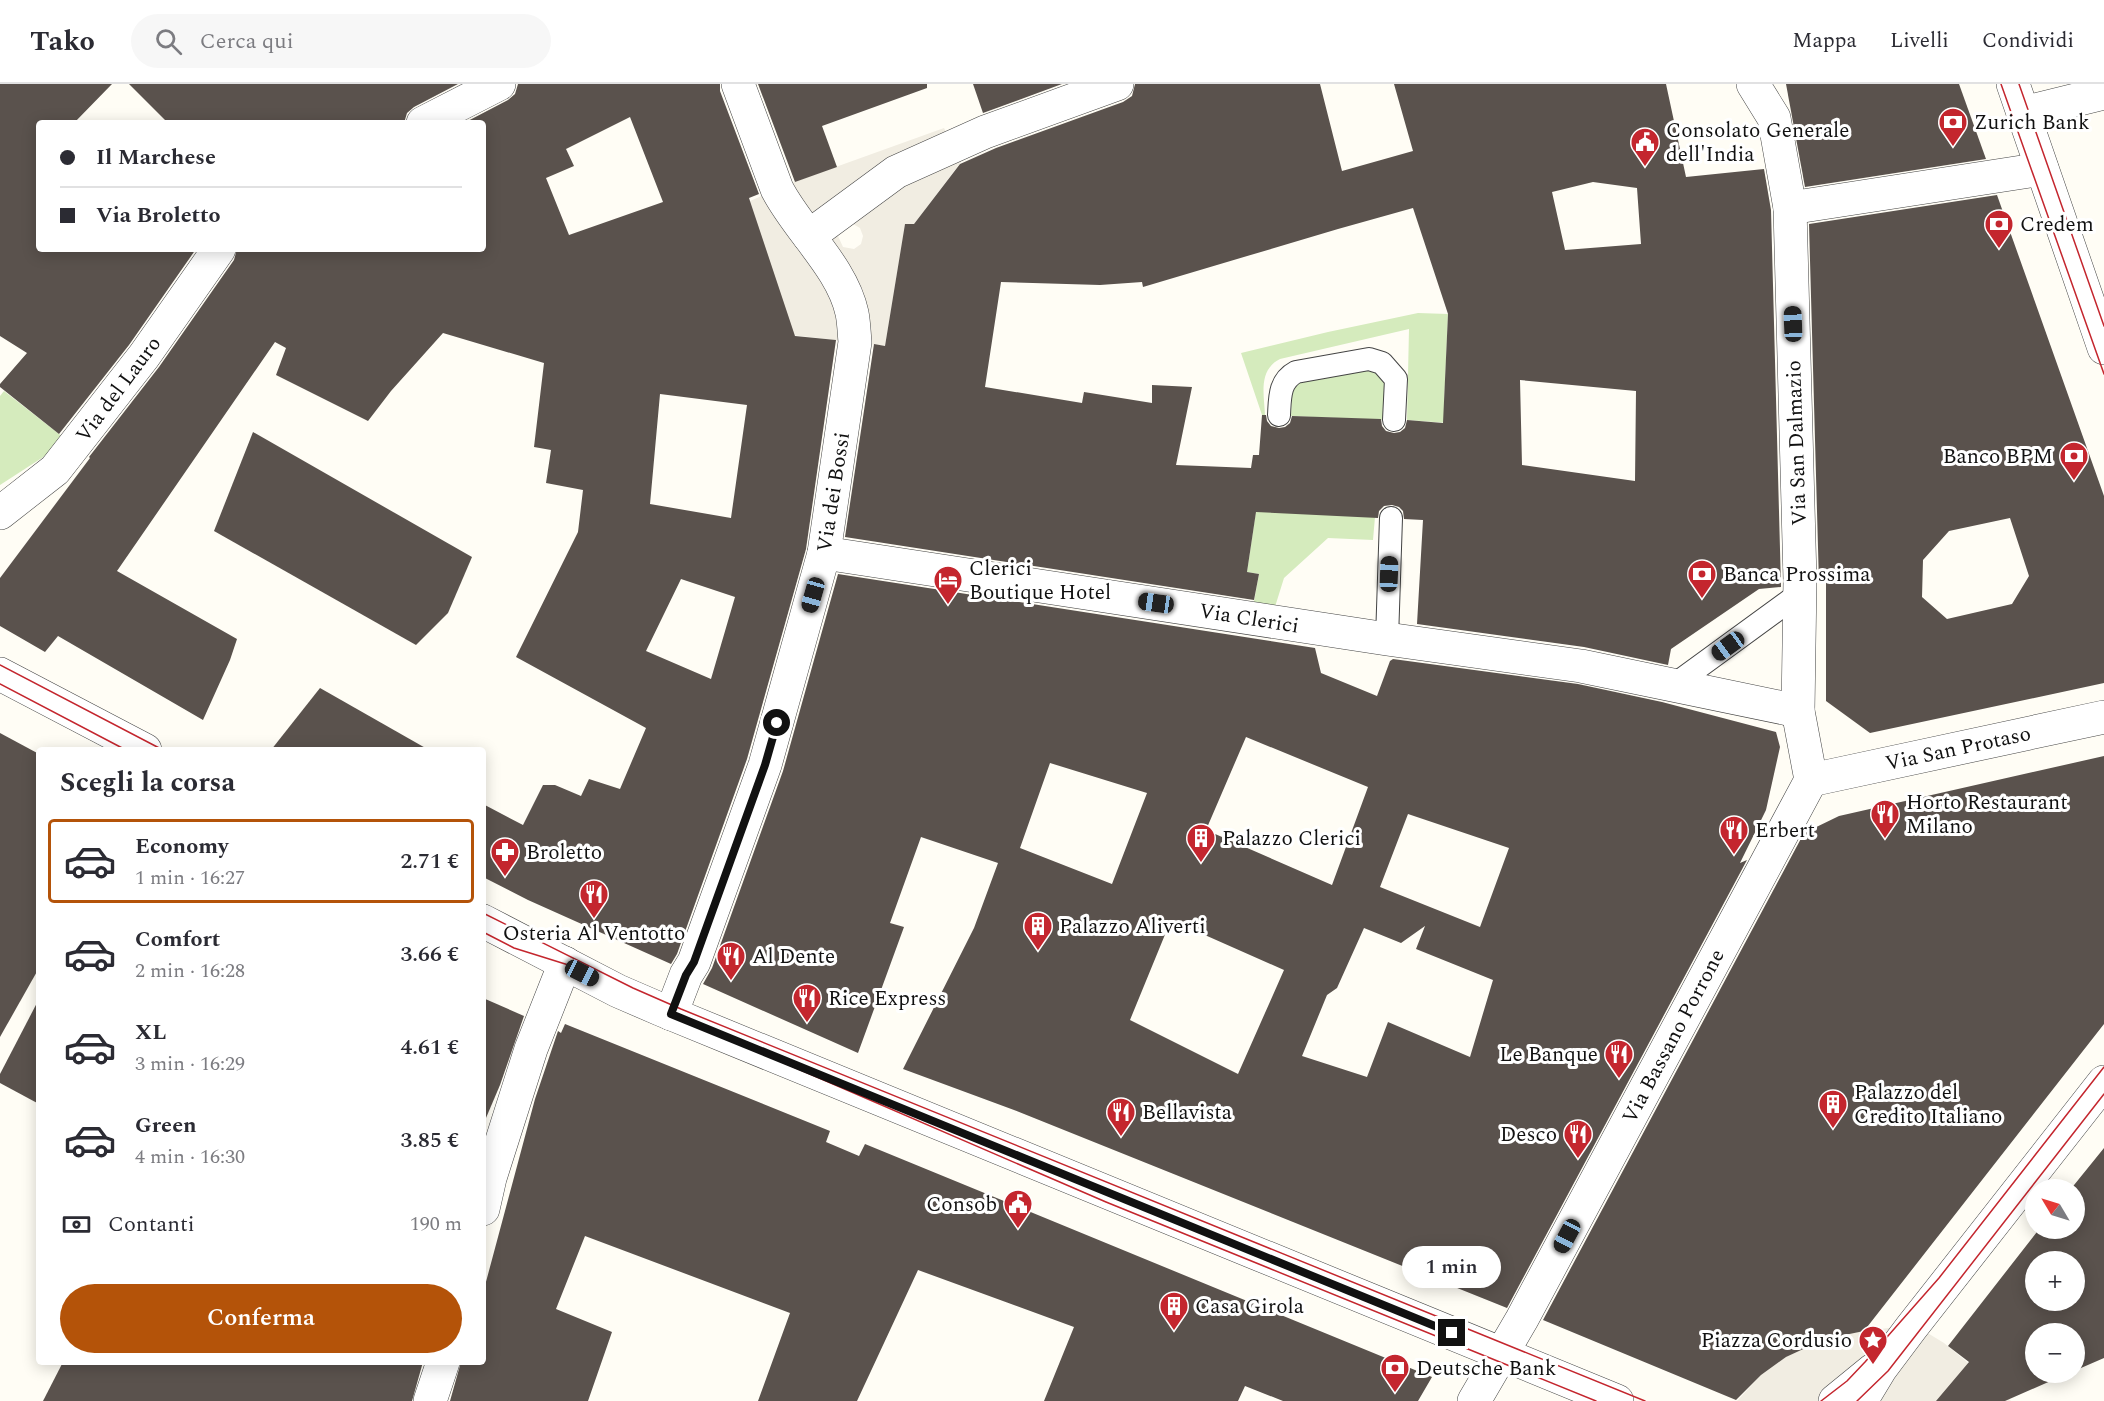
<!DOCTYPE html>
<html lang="it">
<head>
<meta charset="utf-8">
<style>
	body { margin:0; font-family:Spectral,serif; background:#f7f7f7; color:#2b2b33; height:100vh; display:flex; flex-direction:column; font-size:22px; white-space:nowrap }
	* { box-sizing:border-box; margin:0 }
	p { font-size:20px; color:#7c7c81 }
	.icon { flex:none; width:33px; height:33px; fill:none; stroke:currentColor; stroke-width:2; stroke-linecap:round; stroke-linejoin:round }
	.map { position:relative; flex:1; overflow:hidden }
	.side { position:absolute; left:36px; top:663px; width:450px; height:618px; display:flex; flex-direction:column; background:#fff; border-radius:6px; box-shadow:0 3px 15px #0003 }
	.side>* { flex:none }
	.banner { position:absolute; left:36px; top:36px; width:450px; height:132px; border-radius:6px; box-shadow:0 3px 15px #0003; display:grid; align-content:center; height:132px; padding:0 24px; background:#fff }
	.needle { width:39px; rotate:308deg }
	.fabs { position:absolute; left:2025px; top:1095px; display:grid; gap:12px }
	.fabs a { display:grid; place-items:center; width:60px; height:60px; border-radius:50%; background:#fff; box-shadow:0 3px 15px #0003; font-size:30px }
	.end { position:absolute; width:27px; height:27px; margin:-14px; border:8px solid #111; background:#fff; box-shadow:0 0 0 3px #fff }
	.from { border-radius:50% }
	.bubble { position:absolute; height:42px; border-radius:21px; background:#fff; box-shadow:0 3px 15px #0003; font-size:20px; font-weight:600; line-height:42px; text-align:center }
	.car { position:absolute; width:18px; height:36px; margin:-18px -9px; border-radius:8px; box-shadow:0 0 4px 2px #0007; background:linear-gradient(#222 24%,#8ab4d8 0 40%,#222 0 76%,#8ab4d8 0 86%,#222 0) }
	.banner b { display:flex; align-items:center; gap:21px; height:57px; font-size:22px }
	.banner b+b { border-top:2px solid #e1e1e2 }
	.banner i { width:15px; height:15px; background:#2b2b33 }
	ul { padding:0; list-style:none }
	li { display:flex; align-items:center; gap:18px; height:84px; margin:0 12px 9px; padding:0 12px; border:3px solid transparent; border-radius:6px }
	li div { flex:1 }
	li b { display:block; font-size:22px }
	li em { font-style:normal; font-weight:600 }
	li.selected { border-color:#b45309 }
	li>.icon { width:54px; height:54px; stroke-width:1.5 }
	h2 { padding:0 24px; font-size:27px; line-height:72px }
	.pay { display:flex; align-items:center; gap:15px; height:66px; padding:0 24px; font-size:22px }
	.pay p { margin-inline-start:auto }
	.action { display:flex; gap:12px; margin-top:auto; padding:12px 24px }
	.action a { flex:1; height:69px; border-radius:36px; background:#b45309; color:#fff; font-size:24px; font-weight:600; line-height:69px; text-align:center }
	header { display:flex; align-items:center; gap:36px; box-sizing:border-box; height:84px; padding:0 30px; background:#fff; border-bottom:2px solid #e1e1e2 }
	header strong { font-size:28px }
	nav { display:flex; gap:33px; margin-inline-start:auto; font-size:21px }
	.search { width:420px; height:54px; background:#f7f7f7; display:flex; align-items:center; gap:15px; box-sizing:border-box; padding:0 21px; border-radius:33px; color:#7c7c81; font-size:22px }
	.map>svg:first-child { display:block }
	.green { fill:#d5ebbd }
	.plaza { fill:#f1ede2; fill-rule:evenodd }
	.building { fill:#5a524d; fill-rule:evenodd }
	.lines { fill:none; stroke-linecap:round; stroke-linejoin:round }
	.lane-casing { stroke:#444; stroke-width:24 }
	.street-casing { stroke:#444; stroke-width:34 }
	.lane { stroke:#fff; stroke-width:22 }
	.street { stroke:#fff; stroke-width:33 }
	.tram { stroke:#c4262e; stroke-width:1.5 }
	.route { stroke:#111; stroke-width:8 }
	.labels { text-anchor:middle; stroke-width:6; stroke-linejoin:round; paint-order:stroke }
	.poi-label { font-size:21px; fill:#111; stroke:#fff; text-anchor:start }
	.street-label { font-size:21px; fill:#111; stroke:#fff }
</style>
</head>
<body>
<header>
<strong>Tako</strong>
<div class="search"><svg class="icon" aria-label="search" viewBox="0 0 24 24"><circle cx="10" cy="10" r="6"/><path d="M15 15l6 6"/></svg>Cerca qui</div>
<nav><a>Mappa</a><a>Livelli</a><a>Condividi</a></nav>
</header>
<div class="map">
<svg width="2104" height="1317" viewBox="0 0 2104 1317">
	<rect width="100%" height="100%" fill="#fffdf5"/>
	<g class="green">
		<path d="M 1418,229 L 1448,230 L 1444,321 L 1448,339 L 1407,336 L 1409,245 L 1280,275 C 1258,286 1264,310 1265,331 L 1262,331 L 1241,269 L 1328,248 Z"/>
		<polygon points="1361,286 1377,289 1385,300 1383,336 1291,332 1292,308 1300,298"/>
		<polygon points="4,307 68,357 0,401 0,312"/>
		<polygon points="1256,427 1375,433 1373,456 1328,454 1284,494 1274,526 1253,523 1259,490 1247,488"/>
	</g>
	<g class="plaza">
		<path d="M 944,44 L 961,78 L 914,140 L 905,140 L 885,262 L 792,251 L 750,117 L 794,98 ZM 853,140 L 860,144 L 863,152 L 861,160 L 854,165 L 843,163 L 838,152 L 839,148 Z"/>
		<polygon points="1896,1243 1921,1245 1944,1259 1996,1302 2011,1317 1737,1317 1761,1291 1786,1273 1807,1263 1825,1255 1850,1249"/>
	</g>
	<g class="building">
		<polygon points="0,0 112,0 74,39 39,39 39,165 196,165 129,261 59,350 0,303 0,300 27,269 0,252"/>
		<polygon points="129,0 458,0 414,23 407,29 404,39 168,39"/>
		<path d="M 518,0 L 720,0 L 720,7 L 759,110 L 749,114 L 795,252 L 836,256 L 806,465 L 747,675 L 677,870 L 671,880 L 528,816 L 483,793 L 483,720 L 523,741 L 543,701 L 555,701 L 581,712 L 589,695 L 620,705 L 646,644 L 516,573 L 578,448 L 583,406 L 546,399 L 551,366 L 534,363 L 544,279 L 443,249 L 391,307 L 368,337 L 276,291 L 286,264 L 275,258 L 117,487 L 237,555 L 230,576 L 203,636 L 58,552 L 45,568 L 0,542 L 0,494 L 90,374 L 89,373 L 159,283 L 234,176 L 237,165 L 483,165 L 483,39 L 464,39 L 508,16 L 515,10 ZM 630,33 L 663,118 L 569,151 L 546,94 L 574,82 L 566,65 ZM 660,310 L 747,321 L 731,434 L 650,420 ZM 681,495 L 735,513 L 711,595 L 646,567 Z"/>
		<polygon points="758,0 927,0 927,4 822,42 837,83 795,98"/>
		<polygon points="973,0 1062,0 983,29"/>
		<path d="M 1135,0 L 1320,0 L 1342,87 L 1413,67 L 1394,0 L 1666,0 L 1686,93 L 1764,85 L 1771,126 L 1781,503 L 1759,505 L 1671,565 L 1668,581 L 1584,563 L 1417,540 L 1423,436 L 1404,435 L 1403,427 L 1399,423 L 1392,421 L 1384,422 L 1379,427 L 1378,434 L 1256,428 L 1247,488 L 1259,490 L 1254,516 L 845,453 L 874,260 L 885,262 L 905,140 L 914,140 L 960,80 L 996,64 L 1123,18 L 1132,12 ZM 1593,98 L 1637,104 L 1641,160 L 1565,166 L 1552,108 ZM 1413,124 L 1448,230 L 1443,339 L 1407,336 L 1405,344 L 1400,348 L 1394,349 L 1386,347 L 1382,342 L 1381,335 L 1292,332 L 1290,339 L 1285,343 L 1279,344 L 1271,342 L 1267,337 L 1266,331 L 1262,331 L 1259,371 L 1253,371 L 1251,384 L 1176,381 L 1192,303 L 1152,301 L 1152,319 L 1084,308 L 1082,319 L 985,303 L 1001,198 L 1100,201 L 1142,198 L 1143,203 L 1338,145 ZM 1520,296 L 1636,307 L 1635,397 L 1522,381 Z"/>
		<polygon points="1786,0 1959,0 1986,75 1805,103"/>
		<path d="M 1997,111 L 2104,412 L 2104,599 L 1870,649 L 1826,617 L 1826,498 L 1819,499 L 1809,140 ZM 2010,434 L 2029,492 L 2012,520 L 1947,535 L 1922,513 L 1923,476 L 1949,447 Z"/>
		<polygon points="253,348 472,473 448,529 416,561 214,447"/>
		<path d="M 838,490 L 1315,564 L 1321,589 L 1377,612 L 1390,577 L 1393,575 L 1578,600 L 1662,618 L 1776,648 L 1780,663 L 1766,726 L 1740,779 L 1747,776 L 1507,1224 L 1014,1026 L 903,985 L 974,844 L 998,779 L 921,753 L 890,839 L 904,843 L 858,969 L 703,900 L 712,884 L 783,687 ZM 1246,653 L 1368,703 L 1332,801 L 1206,746 ZM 1050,679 L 1147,709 L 1112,800 L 1020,764 ZM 1408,730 L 1509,764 L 1480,843 L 1380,803 ZM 1171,836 L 1284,886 L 1238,990 L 1130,936 ZM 1425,842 L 1416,865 L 1493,896 L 1470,973 L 1388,938 L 1367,993 L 1302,972 L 1327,911 L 1337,904 L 1364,844 L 1401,859 Z"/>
		<polygon points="320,604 429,666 271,666"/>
		<polygon points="0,649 39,670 39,884 0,953"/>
		<polygon points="2104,672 2104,940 1864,1247 1825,1255 1786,1273 1761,1291 1736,1316 1543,1236 1804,749 1839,732"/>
		<polygon points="483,914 524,932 500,1001 483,1041"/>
		<polygon points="39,915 39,1020 0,999 0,990"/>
		<polygon points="565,940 830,1047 826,1058 859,1072 865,1060 1432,1293 1418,1317 1283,1317 1245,1302 1238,1317 1044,1317 1074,1243 918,1186 857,1317 758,1317 790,1229 585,1152 556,1225 612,1248 588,1317 450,1317 461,1278 483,1278 483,1209 535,1015 558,947 561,949"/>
		<path d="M 2104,1064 L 2104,1274 L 2074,1287 L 2074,1250 L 2036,1250 L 2036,1288 L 2071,1288 L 2005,1317 L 1936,1317 L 1969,1278 L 1948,1262 L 2040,1144 L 2074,1144 L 2074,1106 L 2070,1106 ZM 2036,1178 L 2074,1178 L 2074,1216 L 2036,1216 Z"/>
		<polygon points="63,1278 423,1278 412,1317 43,1317"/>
	</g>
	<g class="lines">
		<g class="lane-casing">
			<g id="lane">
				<path d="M 1279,331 C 1280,314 1279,297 1296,288 L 1369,275 L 1382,279 L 1396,295 L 1394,336"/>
				<polyline points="1387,555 1391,434"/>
				<polyline points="1674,601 1800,509"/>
			</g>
		</g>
		<g class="street-casing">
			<g id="street">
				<polyline points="2013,0 2104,264"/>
				<polyline points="2023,29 2104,9"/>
				<polyline points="423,39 499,0"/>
				<polyline points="1790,124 2042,85"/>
				<polyline points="809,152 896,88 985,48 1117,0"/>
				<polyline points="0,429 55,386 144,272 219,165"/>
				<polyline points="824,469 1387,555 1581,582 1798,627"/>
				<polyline points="0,590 145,666"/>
				<polyline points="1811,696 2104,633"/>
				<polyline points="483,837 618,907 662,926 1617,1317"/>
				<path d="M 671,930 L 686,891 L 694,878 L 765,681 L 824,469 L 855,258 C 854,248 854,239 852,229 C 842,183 798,146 777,105 L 738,0"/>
				<polyline points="483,1125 490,1094 531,965 565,879"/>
				<polyline points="430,1317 443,1278"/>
				<polyline points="1474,1317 1522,1235 1811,696 1798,627 1800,496 1790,124 1774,34 1753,0"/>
				<polyline points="1835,1317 1873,1286"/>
				<polyline points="1861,1317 1881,1284 1911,1244 2104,998"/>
			</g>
		</g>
		<use href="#lane" class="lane"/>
		<use href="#street" class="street"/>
		<g class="tram">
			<polyline points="2001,0 2104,290"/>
			<polyline points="2019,0 2104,242"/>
			<polyline points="0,581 163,666"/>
			<polyline points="0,600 126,666"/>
			<polyline points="483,829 633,904 681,925 1645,1317"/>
			<polyline points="483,848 514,864 578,884"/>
			<polyline points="694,940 1106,1118 1596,1317"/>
			<polyline points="1821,1317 1847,1297 1865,1278 1939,1194 2104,983"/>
			<polyline points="1857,1317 1888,1287 2104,1010"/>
		</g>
	</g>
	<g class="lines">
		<polyline class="route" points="777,639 765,681 694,878 686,891 671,930 1452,1249"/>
	</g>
	<defs>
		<g id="bank-pin" transform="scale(1.5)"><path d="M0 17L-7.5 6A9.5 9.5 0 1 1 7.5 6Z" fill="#c4262e" stroke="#fff"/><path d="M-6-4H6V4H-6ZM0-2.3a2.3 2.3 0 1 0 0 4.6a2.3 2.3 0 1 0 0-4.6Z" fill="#fff"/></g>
		<g id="civic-pin" transform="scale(1.5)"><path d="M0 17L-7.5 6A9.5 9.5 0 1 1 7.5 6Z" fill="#c4262e" stroke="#fff"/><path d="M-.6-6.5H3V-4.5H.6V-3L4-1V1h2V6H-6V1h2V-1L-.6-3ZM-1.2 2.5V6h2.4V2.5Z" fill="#fff"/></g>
		<g id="hotel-pin" transform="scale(1.5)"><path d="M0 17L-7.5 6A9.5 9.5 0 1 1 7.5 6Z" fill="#c4262e" stroke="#fff"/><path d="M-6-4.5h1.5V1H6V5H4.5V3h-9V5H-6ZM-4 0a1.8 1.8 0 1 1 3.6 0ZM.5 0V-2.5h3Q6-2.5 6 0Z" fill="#fff"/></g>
		<g id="restaurant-pin" transform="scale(1.5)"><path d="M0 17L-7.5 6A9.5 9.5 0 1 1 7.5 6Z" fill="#c4262e" stroke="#fff"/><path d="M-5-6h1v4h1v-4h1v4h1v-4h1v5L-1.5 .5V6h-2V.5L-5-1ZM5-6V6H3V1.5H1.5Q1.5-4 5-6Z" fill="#fff"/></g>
		<g id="building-pin" transform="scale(1.5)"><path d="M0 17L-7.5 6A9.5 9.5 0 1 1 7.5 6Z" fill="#c4262e" stroke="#fff"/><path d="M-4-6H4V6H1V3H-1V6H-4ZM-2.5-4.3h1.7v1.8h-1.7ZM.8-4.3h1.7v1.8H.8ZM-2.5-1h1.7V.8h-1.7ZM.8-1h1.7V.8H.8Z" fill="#fff"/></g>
		<g id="pharmacy-pin" transform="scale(1.5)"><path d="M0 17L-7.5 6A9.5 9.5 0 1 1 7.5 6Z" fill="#c4262e" stroke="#fff"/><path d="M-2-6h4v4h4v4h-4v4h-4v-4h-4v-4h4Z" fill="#fff"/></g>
		<g id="sight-pin" transform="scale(1.5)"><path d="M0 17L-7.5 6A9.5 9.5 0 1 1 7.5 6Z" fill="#c4262e" stroke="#fff"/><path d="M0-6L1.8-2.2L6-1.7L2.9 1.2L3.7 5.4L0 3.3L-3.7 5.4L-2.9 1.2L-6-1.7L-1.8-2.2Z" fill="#fff"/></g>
	</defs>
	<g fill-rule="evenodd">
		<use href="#bank-pin" x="1953" y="38"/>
		<use href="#civic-pin" x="1645" y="58"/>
		<use href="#bank-pin" x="1999" y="140"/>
		<use href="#bank-pin" x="2074" y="372"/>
		<use href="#bank-pin" x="1702" y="490"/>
		<use href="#hotel-pin" x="948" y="496"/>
		<use href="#restaurant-pin" x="1885" y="730"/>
		<use href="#restaurant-pin" x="1734" y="746"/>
		<use href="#building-pin" x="1201" y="754"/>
		<use href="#pharmacy-pin" x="505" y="768"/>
		<use href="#restaurant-pin" x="594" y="810"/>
		<use href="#building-pin" x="1038" y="842"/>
		<use href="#restaurant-pin" x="731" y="872"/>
		<use href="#restaurant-pin" x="807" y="914"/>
		<use href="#restaurant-pin" x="1619" y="970"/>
		<use href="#building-pin" x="1833" y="1020"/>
		<use href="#restaurant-pin" x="1121" y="1028"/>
		<use href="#restaurant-pin" x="1578" y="1050"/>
		<use href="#civic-pin" x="1018" y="1120"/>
		<use href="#building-pin" x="1174" y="1222"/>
		<use href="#sight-pin" x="1873" y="1256"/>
		<use href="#bank-pin" x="1395" y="1284"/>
	</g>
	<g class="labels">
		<g class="poi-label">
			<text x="1974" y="45">Zurich Bank</text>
			<text x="1666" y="53">Consolato Generale<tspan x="1666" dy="24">dell'India</tspan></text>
			<text x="2020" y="147">Credem</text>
			<text x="2053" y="379" text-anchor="end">Banco BPM</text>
			<text x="969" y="491">Clerici<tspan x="969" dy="24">Boutique Hotel</tspan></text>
			<text x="1723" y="497">Banca Prossima</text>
			<text x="1906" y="725">Horto Restaurant<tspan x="1906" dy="24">Milano</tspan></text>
			<text x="1755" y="753">Erbert</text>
			<text x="1222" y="761">Palazzo Clerici</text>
			<text x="526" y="775">Broletto</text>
			<text x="1059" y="849">Palazzo Aliverti</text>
			<text x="594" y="856" text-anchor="middle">Osteria Al Ventotto</text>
			<text x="752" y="879">Al Dente</text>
			<text x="828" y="921">Rice Express</text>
			<text x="1598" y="977" text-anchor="end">Le Banque</text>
			<text x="1854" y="1015">Palazzo del<tspan x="1854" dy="24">Credito Italiano</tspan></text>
			<text x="1142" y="1035">Bellavista</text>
			<text x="1557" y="1057" text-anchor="end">Desco</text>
			<text x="997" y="1127" text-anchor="end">Consob</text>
			<text x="1195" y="1229">Casa Girola</text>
			<text x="1852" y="1263" text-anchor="end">Piazza Cordusio</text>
			<text x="1416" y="1291">Deutsche Bank</text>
		</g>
		<g class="street-label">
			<text transform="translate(118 305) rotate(-53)" y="7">Via del Lauro</text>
			<text transform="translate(1796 359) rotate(-92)" y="7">Via San Dalmazio</text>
			<text transform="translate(833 408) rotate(-81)" y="7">Via dei Bossi</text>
			<text transform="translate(1249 534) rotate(9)" y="7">Via Clerici</text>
			<text transform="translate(1958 664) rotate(-12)" y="7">Via San Protaso</text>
			<text transform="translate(1673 952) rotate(-62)" y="7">Via Bassano Porrone</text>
		</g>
	</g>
</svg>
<div class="fabs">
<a><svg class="needle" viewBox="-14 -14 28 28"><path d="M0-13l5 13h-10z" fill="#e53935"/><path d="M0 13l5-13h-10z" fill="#7c7c81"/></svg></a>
<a>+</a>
<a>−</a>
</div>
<i class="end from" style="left:777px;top:639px"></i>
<i class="end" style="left:1452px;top:1249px"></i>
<div class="bubble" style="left:1402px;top:1162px;width:99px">1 min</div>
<i class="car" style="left:1793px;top:240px;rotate:358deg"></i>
<i class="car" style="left:1389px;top:490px;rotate:2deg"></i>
<i class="car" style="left:813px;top:511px;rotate:196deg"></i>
<i class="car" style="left:1156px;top:519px;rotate:278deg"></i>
<i class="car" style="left:1728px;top:562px;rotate:234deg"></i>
<i class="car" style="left:582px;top:889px;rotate:117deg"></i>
<i class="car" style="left:1567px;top:1152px;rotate:208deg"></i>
<div class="banner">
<b><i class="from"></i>Il Marchese</b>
<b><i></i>Via Broletto</b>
</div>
<section class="side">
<h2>Scegli la corsa</h2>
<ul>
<li class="selected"><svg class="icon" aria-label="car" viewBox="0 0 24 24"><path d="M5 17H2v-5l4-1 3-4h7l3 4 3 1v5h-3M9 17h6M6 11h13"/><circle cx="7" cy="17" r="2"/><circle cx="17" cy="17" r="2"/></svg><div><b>Economy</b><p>1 min · 16:27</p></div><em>2.71 €</em></li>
<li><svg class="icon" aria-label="car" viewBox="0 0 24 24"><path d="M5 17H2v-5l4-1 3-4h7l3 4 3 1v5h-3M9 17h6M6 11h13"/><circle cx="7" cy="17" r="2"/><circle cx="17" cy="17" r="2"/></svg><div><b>Comfort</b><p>2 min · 16:28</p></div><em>3.66 €</em></li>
<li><svg class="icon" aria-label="car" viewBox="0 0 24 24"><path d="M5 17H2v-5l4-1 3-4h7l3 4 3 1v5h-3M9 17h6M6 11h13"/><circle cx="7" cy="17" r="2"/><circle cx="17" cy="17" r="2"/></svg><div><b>XL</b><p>3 min · 16:29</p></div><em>4.61 €</em></li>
<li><svg class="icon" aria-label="car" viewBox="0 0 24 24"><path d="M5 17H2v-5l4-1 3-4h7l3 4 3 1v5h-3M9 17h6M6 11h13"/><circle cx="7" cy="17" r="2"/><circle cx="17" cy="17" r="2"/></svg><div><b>Green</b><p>4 min · 16:30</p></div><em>3.85 €</em></li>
</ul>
<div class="pay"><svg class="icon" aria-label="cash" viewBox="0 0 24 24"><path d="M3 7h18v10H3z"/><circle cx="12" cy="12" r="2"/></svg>Contanti<p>190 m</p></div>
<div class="action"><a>Conferma</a></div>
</section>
</div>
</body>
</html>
